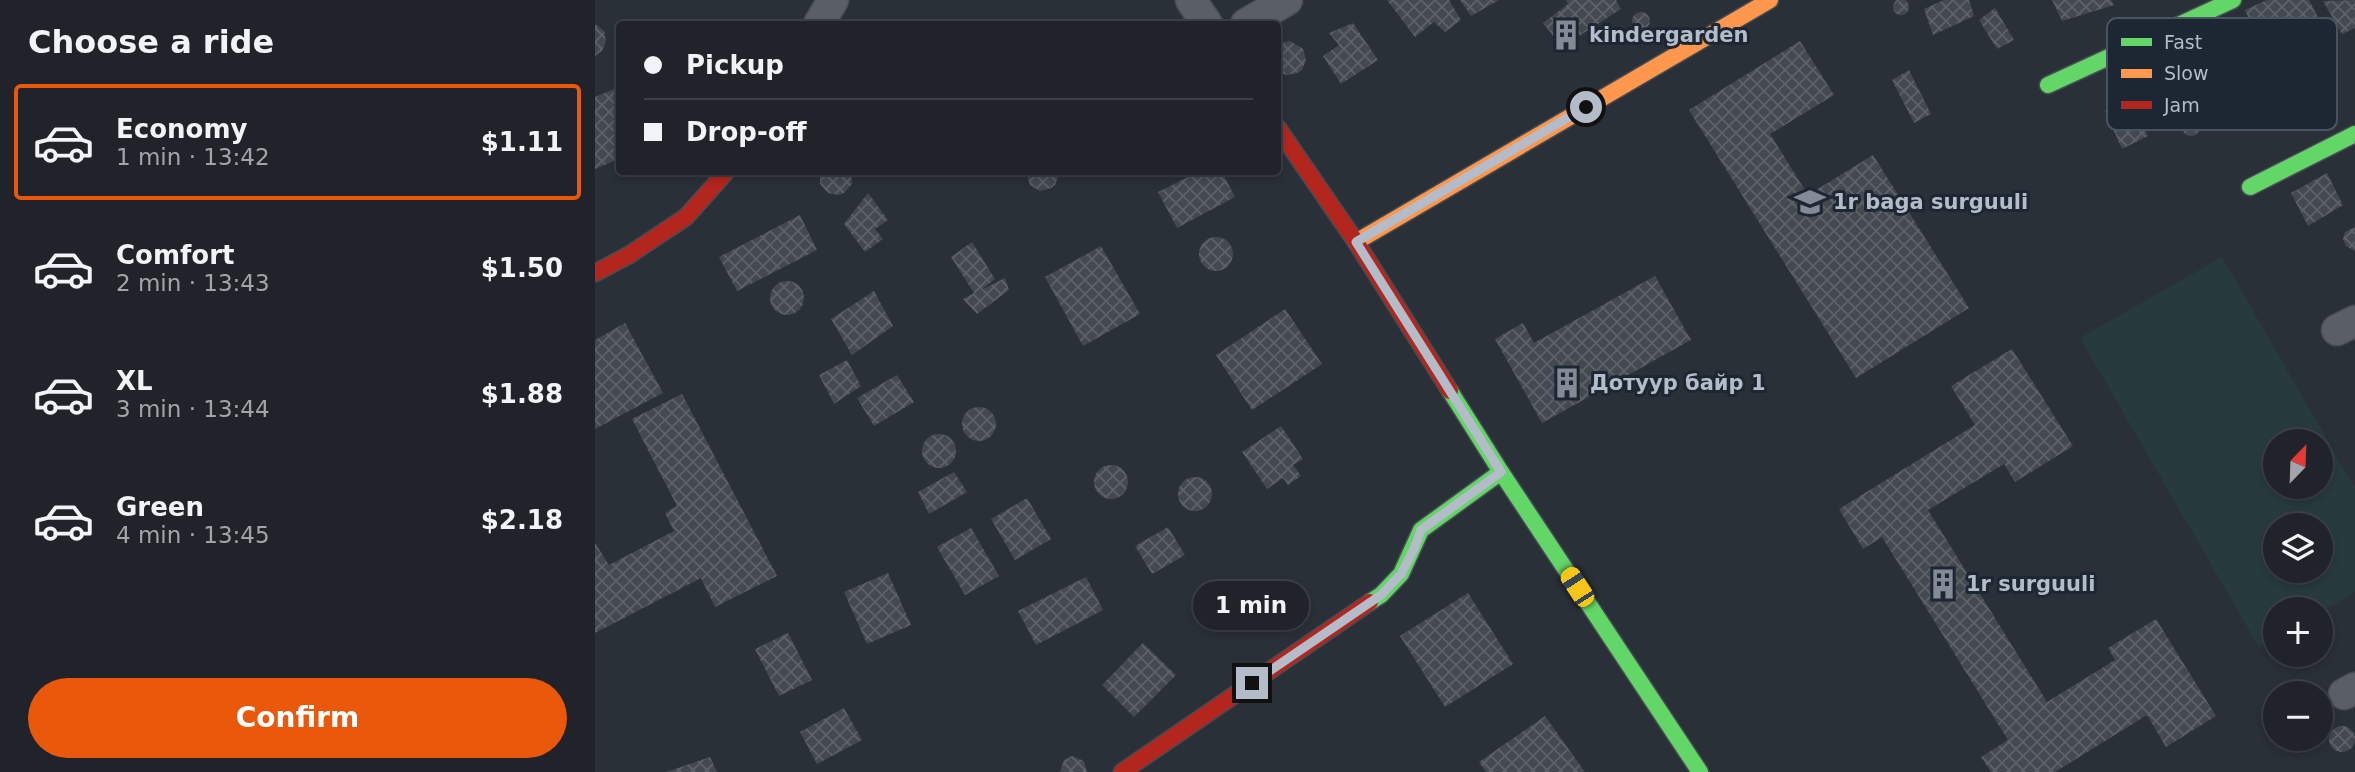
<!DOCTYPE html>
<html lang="en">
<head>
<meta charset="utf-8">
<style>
	body { margin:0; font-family:"DejaVu Sans",sans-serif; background:#282c32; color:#f1f3f6; height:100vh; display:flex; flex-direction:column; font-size:26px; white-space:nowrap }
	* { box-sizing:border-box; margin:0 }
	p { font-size:23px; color:#a2a4a8 }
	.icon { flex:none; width:38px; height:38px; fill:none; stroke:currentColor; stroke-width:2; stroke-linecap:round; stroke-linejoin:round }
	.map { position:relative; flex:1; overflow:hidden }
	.details { display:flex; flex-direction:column; background:#20242a; width:595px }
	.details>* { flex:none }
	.top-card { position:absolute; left:21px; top:21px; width:665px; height:154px; border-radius:7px; box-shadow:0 4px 10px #0003,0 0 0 2px #3d4147; display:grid; align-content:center; height:154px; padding:0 28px; background:#20242a }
	.needle { width:46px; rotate:23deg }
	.fabs { position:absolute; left:1668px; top:429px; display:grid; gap:14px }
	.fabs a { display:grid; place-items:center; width:70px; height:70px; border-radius:50%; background:#20242a; box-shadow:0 4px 10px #0003,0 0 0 2px #3d4147; font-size:35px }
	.end { position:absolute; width:32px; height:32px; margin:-16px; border:9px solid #b4bcc9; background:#111; box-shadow:0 0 0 4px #111 }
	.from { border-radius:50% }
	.bubble { position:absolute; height:49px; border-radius:24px; background:#20242a; box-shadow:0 4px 10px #0003,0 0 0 2px #3d4147; font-size:23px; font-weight:700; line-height:49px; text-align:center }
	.car { position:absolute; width:21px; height:42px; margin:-21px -10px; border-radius:9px; box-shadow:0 0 5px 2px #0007; background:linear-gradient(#f5c518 24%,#345 0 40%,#f5c518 0 76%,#345 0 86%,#f5c518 0) }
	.top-card b { display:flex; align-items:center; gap:24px; height:66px; font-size:26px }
	.top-card b+b { border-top:2px solid #3d4147 }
	.top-card i { width:18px; height:18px; background:#f1f3f6 }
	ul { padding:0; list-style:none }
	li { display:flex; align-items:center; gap:21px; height:116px; margin:0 14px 10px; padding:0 14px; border:4px solid transparent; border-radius:7px }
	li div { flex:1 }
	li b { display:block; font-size:26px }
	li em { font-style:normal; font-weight:700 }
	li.active { border-color:#ea580c }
	li>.icon { width:63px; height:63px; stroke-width:1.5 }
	h2 { padding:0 28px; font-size:32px; line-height:84px }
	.action { display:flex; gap:14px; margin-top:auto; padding:14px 28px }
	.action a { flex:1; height:80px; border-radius:42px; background:#ea580c; color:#fff; font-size:28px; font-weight:700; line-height:80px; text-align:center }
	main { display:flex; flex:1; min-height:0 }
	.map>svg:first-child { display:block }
	.green { fill:#273a3e; fill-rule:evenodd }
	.building { fill:url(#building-cross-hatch) }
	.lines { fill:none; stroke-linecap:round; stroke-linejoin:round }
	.street-casing { stroke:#484c53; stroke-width:33 }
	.fast-casing { stroke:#484c53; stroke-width:19 }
	.slow-casing { stroke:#484c53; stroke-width:19 }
	.jam-casing { stroke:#484c53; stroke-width:19 }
	.street { stroke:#5a5e66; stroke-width:30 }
	.fast { stroke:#63d668; stroke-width:16 }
	.slow { stroke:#ff974d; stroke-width:16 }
	.jam { stroke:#b3261e; stroke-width:16 }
	.route { stroke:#b4bcc9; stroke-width:9 }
	.labels { text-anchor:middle; stroke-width:6; stroke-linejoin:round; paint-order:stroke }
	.poi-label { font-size:21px; font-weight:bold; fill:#b4bcc9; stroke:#1d2633; text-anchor:start }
	.key { fill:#1d2633; stroke:#4a5360; stroke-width:2 }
	.key-label { font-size:19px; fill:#b4bcc9 }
</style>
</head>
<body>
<main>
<section class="details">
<h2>Choose a ride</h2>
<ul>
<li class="active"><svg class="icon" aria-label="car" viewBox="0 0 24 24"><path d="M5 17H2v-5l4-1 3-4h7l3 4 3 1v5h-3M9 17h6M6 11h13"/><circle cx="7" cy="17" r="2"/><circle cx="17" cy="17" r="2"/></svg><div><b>Economy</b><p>1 min · 13:42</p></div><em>$1.11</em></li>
<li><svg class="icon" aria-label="car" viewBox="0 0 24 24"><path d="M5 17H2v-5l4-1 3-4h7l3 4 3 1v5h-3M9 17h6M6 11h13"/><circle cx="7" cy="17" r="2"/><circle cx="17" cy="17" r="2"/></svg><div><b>Comfort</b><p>2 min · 13:43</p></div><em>$1.50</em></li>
<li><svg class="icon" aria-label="car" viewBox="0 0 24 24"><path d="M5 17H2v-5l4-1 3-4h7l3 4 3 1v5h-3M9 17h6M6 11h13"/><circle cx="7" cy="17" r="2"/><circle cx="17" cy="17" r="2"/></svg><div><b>XL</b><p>3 min · 13:44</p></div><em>$1.88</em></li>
<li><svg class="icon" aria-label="car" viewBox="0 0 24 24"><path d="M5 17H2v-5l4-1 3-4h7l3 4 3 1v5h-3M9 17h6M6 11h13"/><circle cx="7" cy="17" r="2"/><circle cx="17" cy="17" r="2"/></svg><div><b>Green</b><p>4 min · 13:45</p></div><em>$2.18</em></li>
</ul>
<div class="action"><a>Confirm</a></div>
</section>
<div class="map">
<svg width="1760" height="772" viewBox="0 0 1760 772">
	<defs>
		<pattern id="building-cross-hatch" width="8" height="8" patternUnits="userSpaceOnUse" patternTransform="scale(1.75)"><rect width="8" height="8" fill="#444950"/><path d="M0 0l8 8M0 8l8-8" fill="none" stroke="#5d6168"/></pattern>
	</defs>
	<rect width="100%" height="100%" fill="#2a3038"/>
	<path class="green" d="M 1627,257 L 1760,488 L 1760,592 L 1726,612 L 1726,609 L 1680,609 L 1680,638 L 1664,647 L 1485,338 ZM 1680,441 L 1726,441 L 1726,486 L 1680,486 ZM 1680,525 L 1726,525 L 1726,570 L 1680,570 Z"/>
	<g class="building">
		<circle cx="1306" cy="7" r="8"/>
		<polygon points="792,0 854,0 866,20 850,32 839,22 820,37"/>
		<polygon points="865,0 904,0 876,16"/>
		<polygon points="971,0 1021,0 1026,9 967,47 948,23 973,4"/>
		<polygon points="1349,0 1374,0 1379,16 1338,35 1329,9"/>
		<polygon points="1457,0 1516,0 1519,5 1467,21"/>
		<polygon points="1672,0 1714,0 1728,27 1670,54 1650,10"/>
		<polygon points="1760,0 1760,28 1747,34 1728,1"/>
		<polygon points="1400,8 1419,40 1402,49 1384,20"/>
		<circle cx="1046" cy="21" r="9"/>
		<polygon points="758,23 783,60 746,84 728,56 744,45 734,33"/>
		<polygon points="0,24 9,31 11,41 7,51 0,56"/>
		<polygon points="695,41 708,49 711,60 707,70 702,73 691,75 682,71 682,47 689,42"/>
		<polygon points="1205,41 1239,95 1175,134 1213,195 1278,155 1374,308 1261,378 1094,110"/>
		<polygon points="1314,70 1336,114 1319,123 1297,80"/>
		<polygon points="24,87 24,159 0,169 0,97"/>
		<polygon points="1536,101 1553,136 1527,149 1510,111"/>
		<circle cx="1596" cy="127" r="9"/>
		<polygon points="225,172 256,172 257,184 249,193 244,195 233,193 225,184"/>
		<polygon points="431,172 464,172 464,175 460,185 456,188 445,191 435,185"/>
		<polygon points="603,172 627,172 640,197 582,228 563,192"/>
		<polygon points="1732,173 1748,205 1713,226 1696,193"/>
		<polygon points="273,193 293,220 280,229 288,239 270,252 249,224"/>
		<polygon points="205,215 222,250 142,291 124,257"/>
		<polygon points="1760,227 1760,251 1751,246 1748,239 1750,232"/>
		<circle cx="621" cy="254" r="17"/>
		<polygon points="377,242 400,279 386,290 410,278 414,290 382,314 368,299 379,293 356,257"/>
		<polygon points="506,246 545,314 488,346 450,277"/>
		<polygon points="1060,276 1096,340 947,423 900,339 928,323 939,343"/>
		<circle cx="192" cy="298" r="17"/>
		<polygon points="279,291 298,326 257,355 236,319"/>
		<polygon points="690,309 727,364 657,410 621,355"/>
		<polygon points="30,323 68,393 0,429 0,340"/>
		<polygon points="1417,349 1478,446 1420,482 1409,464 1333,510 1452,702 1520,660 1513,648 1561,619 1621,716 1571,747 1552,715 1460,772 1396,772 1386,757 1413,740 1287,537 1268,549 1244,509 1380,425 1356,386"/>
		<polygon points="252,360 266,386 239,404 224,375"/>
		<polygon points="302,375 319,402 279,426 262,398"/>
		<polygon points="87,394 182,576 120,607 106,578 0,633 0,543 14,565 79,531 70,513 82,506 37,419"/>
		<circle cx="384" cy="424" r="17"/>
		<polygon points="686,426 708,459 698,465 706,476 693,485 688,478 672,489 647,452"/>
		<circle cx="344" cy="451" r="17"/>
		<circle cx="516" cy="482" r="17"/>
		<polygon points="359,472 372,492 334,514 323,492"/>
		<circle cx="600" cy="494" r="17"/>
		<polygon points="432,498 456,539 420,560 396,519"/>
		<polygon points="573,527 590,555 557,574 540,546"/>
		<polygon points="376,528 404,576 370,595 342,547"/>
		<polygon points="293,573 316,625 272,644 249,592"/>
		<polygon points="491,577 508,610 441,645 423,611"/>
		<polygon points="873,593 918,664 850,707 805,636"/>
		<polygon points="193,633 217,680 184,696 160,649"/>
		<polygon points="548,643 581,675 539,717 507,685"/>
		<polygon points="249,708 267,740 222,764 205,732"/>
		<polygon points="950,716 990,772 891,772 884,762"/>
		<circle cx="1747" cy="739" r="13"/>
		<polygon points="477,756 489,761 492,772 465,772 469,760"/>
		<polygon points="115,757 122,772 71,772"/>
	</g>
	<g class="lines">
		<g class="street-casing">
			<g id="street">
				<polyline points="596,0 612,24"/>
				<polyline points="224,24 238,0"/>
				<polyline points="651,24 692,0"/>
				<polyline points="1742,330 1760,321"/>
				<polyline points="1749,694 1760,688"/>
			</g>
		</g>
		<g class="fast-casing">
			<g id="fast">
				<polyline points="1453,85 1638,0"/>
				<polyline points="1655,187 1760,134"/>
				<polyline points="855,391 906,472 1105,772"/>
				<polyline points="775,602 786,595 806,574 826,530 906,472"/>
			</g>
		</g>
		<g class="slow-casing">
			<polyline id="slow" points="761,242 1175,0"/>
		</g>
		<g class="jam-casing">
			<g id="jam">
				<polyline points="682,127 761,242 855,391"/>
				<polyline points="0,273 34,255 91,217 131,172"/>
				<polyline points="527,772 775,602"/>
			</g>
		</g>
		<use href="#street" class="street"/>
		<use href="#fast" class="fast"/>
		<use href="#slow" class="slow"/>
		<use href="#jam" class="jam"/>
	</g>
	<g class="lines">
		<polyline class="route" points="657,683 786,595 806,574 819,549 826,530 906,472 761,242 991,107"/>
	</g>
	<defs>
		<g id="building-bare" transform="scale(2.415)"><path d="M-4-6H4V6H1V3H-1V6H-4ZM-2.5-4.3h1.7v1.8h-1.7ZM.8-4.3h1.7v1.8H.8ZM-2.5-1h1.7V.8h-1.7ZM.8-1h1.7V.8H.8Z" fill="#848b96" stroke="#1d2633" stroke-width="2.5" paint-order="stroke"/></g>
		<g id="school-bare" transform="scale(2.415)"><path d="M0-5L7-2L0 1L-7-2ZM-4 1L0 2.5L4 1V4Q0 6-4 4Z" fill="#848b96" stroke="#1d2633" stroke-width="2.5" paint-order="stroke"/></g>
	</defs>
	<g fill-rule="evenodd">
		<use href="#building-bare" x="971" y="35"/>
		<use href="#school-bare" x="1215" y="202"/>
		<use href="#building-bare" x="972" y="383"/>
		<use href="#building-bare" x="1348" y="584"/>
	</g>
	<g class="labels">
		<g class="poi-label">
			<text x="994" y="42">kindergarden</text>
			<text x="1238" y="209">1r baga surguuli</text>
			<text x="995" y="390">Дотуур байр 1</text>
			<text x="1371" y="591">1r surguuli</text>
		</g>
	</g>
	<rect x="1512" y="18" width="230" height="112" rx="10" class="key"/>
	<rect x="1526" y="38" width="31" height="8" fill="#63d668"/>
	<rect x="1526" y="69" width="31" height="9" fill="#ff974d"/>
	<rect x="1526" y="101" width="31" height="8" fill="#b3261e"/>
	<g class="key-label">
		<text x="1569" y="49">Fast</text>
		<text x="1569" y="80">Slow</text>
		<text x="1569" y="112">Jam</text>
	</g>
</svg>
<div class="fabs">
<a><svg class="needle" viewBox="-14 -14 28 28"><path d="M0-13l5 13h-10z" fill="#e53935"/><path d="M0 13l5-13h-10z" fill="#a2a4a8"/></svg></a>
<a><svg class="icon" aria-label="layers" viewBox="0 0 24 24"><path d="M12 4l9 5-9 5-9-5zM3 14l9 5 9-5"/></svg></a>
<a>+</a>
<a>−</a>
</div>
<i class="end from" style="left:991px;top:107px"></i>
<i class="end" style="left:657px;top:683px"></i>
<div class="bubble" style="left:598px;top:581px;width:116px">1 min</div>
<i class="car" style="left:982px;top:587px;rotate:327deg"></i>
<div class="top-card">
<b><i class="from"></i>Pickup</b>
<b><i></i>Drop-off</b>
</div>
</div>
</main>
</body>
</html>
